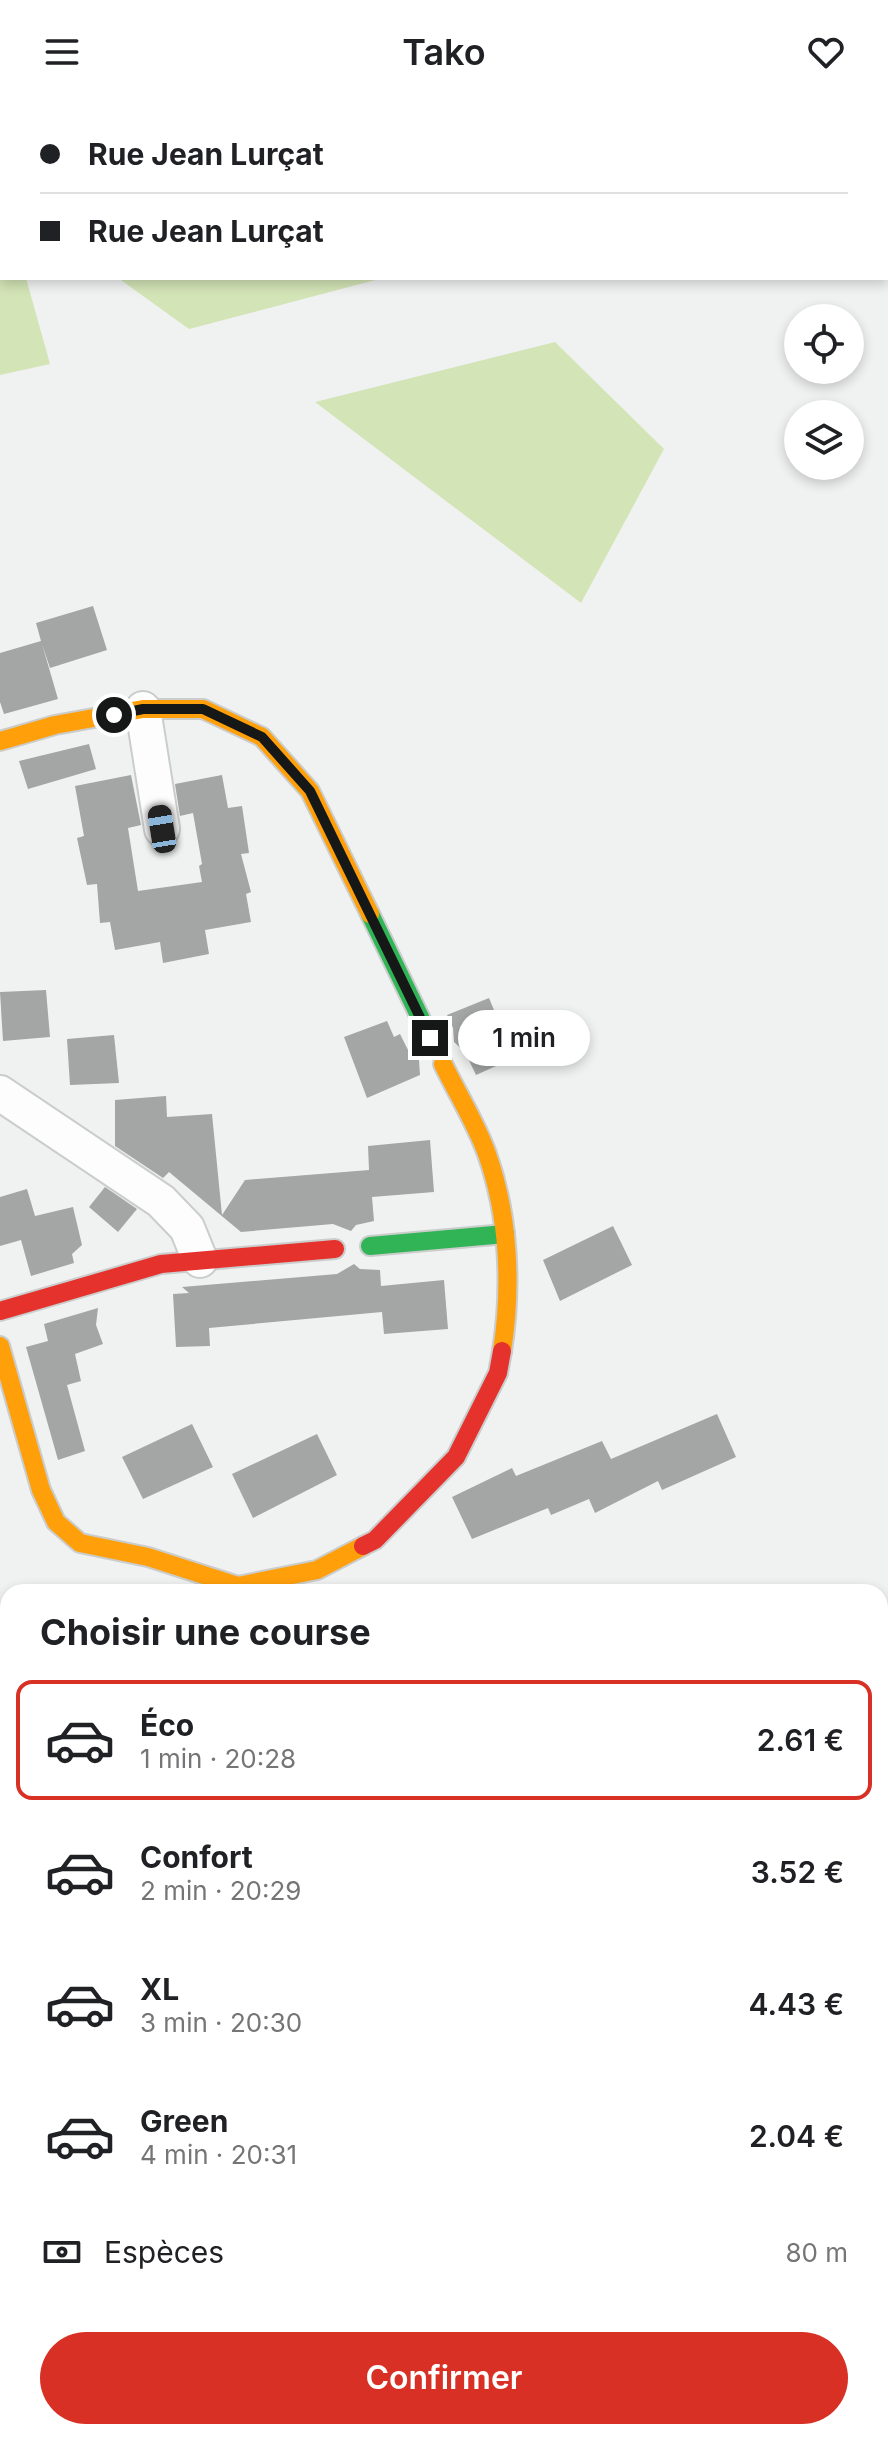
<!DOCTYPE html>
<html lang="fr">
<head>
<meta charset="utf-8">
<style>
	body { margin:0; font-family:Inter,sans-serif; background:#f2f2f2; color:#202124; height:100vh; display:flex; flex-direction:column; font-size:30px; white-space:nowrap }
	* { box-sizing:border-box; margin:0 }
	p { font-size:26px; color:#757577 }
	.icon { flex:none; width:44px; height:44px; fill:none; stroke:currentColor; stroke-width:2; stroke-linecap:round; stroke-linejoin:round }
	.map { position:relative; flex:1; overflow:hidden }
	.panel { position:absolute; left:0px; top:1480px; width:888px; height:856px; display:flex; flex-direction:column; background:#fff; border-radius:24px 24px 0 0; box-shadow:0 4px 12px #0003 }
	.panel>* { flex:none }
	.banner { position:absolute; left:0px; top:0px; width:888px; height:176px; box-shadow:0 4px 12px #0003; display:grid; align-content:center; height:176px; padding:0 40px; background:#fff }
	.controls { position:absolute; left:784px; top:200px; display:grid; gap:16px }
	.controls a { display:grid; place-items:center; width:80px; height:80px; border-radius:50%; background:#fff; box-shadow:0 4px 12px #0003; font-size:40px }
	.end { position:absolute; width:36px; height:36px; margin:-18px; border:10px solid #161717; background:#fff; box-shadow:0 0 0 4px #fff }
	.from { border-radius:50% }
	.bubble { position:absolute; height:56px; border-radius:28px; background:#fff; box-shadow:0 4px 12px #0003; font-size:26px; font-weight:600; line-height:56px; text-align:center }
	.car { position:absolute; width:24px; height:48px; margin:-24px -12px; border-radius:10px; box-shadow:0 0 6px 2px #0007; background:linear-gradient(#222 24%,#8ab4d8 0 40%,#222 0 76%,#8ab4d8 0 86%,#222 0) }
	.banner b { display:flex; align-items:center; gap:28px; height:76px; font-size:30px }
	.banner b+b { border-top:2px solid #e0e0e0 }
	.banner i { width:20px; height:20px; background:#202124 }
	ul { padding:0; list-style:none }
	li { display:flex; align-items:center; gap:24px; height:120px; margin:0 16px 12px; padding:0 24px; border:4px solid transparent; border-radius:16px }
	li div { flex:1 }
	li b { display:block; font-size:30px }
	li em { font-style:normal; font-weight:600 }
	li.active { border-color:#d93025 }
	li>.icon { width:72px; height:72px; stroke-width:1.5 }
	h2 { padding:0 40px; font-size:36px; line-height:96px }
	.pay { display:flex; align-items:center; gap:20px; height:88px; padding:0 40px; font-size:30px }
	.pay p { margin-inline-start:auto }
	.cta { display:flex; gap:16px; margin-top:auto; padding:16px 40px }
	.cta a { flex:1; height:92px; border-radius:48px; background:#d93025; color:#fff; font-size:32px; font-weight:600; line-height:92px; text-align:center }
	header { display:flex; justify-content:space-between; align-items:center; height:104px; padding:0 40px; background:#fff; font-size:36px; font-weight:600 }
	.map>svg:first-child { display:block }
	.green { fill:#d3e4b6 }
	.building { fill:#a4a5a5 }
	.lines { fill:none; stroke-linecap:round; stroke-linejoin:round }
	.lane-casing { stroke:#cbcdcc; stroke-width:20 }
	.street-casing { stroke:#cbcdcc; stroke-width:38 }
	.fast-casing { stroke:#cbcdcc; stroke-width:22 }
	.slow-casing { stroke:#cbcdcc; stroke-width:22 }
	.jam-casing { stroke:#cbcdcc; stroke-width:22 }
	.lane { stroke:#fdfdfd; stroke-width:16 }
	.street { stroke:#fdfdfd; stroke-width:34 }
	.fast { stroke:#30b455; stroke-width:18 }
	.slow { stroke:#ff9f0a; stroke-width:18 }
	.jam { stroke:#e5322d; stroke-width:18 }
	.route { stroke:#161717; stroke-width:10 }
</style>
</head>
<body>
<header><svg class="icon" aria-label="menu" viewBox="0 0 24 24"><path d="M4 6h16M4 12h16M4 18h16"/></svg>Tako<svg class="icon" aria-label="heart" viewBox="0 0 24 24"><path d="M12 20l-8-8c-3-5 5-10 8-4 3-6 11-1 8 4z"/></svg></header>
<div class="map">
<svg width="888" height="2336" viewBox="0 0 888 2336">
	<rect width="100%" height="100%" fill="#f0f2f1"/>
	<g class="green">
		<polygon points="0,0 320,0 322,2 2,2 2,174 26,174 50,260 0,271"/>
		<polygon points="118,174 383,174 189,225"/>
		<polygon points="555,238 664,345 581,499 315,298"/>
	</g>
	<g class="building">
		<polygon points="93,502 107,546 50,564 42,540 58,595 4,610 0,598 0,549 41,537 36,519"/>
		<polygon points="89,640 96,665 28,685 19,657"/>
		<polygon points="131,671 141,721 128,724 138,787 202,778 199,762 202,760 193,709 180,712 175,680 222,671 228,704 242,702 249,749 241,750 251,788 246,790 251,818 205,826 209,850 163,859 160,838 115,846 110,818 100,819 97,780 87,781 77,734 84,732 75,682"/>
		<polygon points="46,886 50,933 3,937 0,888"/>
		<polygon points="489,894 514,954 476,971 465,948 454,938 453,924 447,911"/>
		<polygon points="387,917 394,933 400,930 408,946 419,956 420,971 367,994 344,933"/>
		<polygon points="114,931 119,979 70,981 67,935"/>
		<polygon points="166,992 167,1013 212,1010 222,1111 245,1076 369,1066 368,1042 430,1036 434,1088 372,1093 374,1117 356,1121 351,1127 333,1120 241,1128 169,1068 163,1074 115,1042 115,996"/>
		<polygon points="105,1083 137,1105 118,1128 89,1103"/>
		<polygon points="27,1085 35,1112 73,1103 82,1141 72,1150 74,1159 31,1172 21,1136 0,1142 0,1093"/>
		<polygon points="613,1122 632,1161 560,1197 543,1156"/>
		<polygon points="354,1160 360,1165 380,1166 381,1182 444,1176 448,1225 384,1230 382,1208 209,1224 210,1242 176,1243 173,1190 189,1189 182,1183 337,1170"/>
		<polygon points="98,1204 96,1221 103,1240 75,1250 81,1277 67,1281 85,1347 58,1356 26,1243 48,1237 44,1220"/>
		<polygon points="717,1310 736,1353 662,1386 658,1377 595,1409 589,1395 551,1411 548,1404 472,1435 452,1393 512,1364 516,1372 602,1337 611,1355"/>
		<polygon points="192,1320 213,1363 143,1395 122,1353"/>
		<polygon points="317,1330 337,1371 253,1414 232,1370"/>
	</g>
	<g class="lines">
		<g class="lane-casing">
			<polyline id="lane" points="0,1923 8,1924"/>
		</g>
		<g class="street-casing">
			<g id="street">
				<polyline points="143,605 162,725"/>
				<polyline points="0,989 161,1097 187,1124 200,1156"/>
				<polyline points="0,1636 8,1636"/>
				<polyline points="880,1972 888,1969"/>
				<polyline points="880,2212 888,2215"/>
				<polyline points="264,2328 312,2336"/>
			</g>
		</g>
		<g class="fast-casing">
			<g id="fast">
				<polyline points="370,810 430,934"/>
				<polyline points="370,1142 505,1130"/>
			</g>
		</g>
		<g class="slow-casing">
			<g id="slow">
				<polyline points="0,637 55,621 143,605 203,605 262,633 310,687 370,810"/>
				<path d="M 443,960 C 457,989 476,1019 487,1050 C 509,1112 512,1183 502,1247"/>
				<polyline points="0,1242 41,1386 56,1418 80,1439 148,1453 238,1482 317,1466 363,1442"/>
			</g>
		</g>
		<g class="jam-casing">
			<g id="jam">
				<polyline points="0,1207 161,1160 335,1145"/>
				<polyline points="363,1442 375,1436 456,1353 498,1269 502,1247"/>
				<polyline points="880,1688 888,1683"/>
				<polyline points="262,2336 263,2328"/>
			</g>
		</g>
		<use href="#lane" class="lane"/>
		<use href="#street" class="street"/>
		<use href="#fast" class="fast"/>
		<use href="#slow" class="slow"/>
		<use href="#jam" class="jam"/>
	</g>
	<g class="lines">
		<polyline class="route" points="114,611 143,605 203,605 262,633 310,687 430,934"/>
	</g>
</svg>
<div class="controls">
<a><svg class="icon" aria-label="locate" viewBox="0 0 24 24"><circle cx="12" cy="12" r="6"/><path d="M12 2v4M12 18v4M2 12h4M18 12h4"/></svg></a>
<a><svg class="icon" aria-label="layers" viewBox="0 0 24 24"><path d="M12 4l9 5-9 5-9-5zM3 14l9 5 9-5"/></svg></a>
</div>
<i class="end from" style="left:114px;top:611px"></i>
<i class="end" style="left:430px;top:934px"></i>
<div class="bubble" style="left:458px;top:906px;width:132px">1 min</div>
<i class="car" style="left:162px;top:725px;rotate:351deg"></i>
<div class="banner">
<b><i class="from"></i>Rue Jean Lurçat</b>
<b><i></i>Rue Jean Lurçat</b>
</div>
<section class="panel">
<h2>Choisir une course</h2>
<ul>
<li class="active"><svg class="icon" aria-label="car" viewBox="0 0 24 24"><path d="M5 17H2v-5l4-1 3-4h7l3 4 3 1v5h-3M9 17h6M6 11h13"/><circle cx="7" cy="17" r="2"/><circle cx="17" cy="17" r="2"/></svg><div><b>Éco</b><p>1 min · 20:28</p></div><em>2.61 €</em></li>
<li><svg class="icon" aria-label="car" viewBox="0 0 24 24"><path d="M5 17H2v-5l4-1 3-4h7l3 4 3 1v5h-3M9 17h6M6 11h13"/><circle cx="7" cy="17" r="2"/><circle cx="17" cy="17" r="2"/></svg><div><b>Confort</b><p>2 min · 20:29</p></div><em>3.52 €</em></li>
<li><svg class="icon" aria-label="car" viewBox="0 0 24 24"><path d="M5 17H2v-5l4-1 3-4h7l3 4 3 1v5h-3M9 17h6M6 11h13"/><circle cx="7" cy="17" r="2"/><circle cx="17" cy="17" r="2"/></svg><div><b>XL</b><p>3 min · 20:30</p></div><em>4.43 €</em></li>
<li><svg class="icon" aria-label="car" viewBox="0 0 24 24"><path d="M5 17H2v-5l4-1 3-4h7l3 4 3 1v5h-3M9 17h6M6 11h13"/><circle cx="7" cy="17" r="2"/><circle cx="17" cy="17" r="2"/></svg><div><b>Green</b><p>4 min · 20:31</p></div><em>2.04 €</em></li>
</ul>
<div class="pay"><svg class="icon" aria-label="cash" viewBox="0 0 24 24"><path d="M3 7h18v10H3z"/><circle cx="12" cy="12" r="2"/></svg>Espèces<p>80 m</p></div>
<div class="cta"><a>Confirmer</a></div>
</section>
</div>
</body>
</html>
